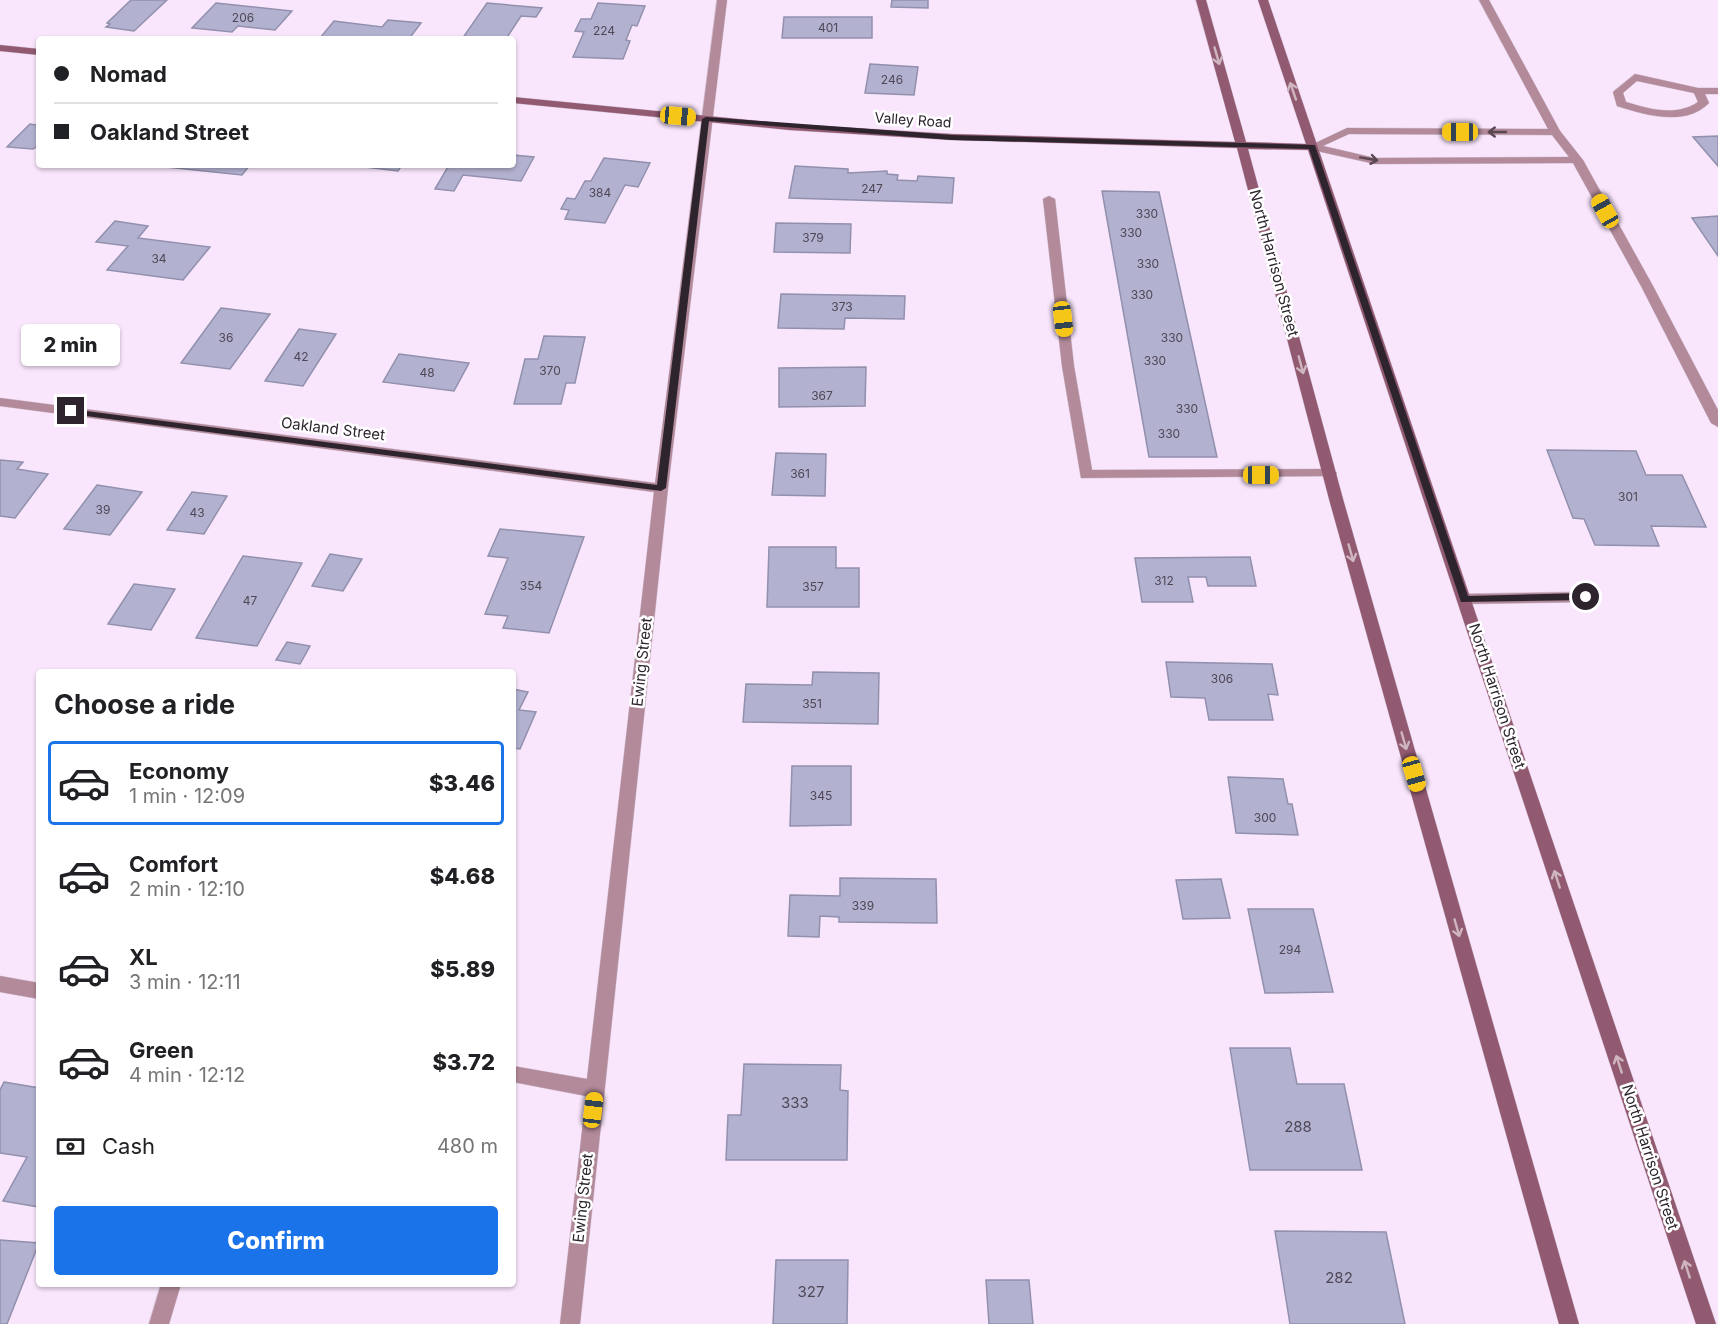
<!DOCTYPE html>
<html lang="en">
<head>
<meta charset="utf-8">
<style>
	body { margin:0; font-family:Inter,sans-serif; background:#f2f2f2; color:#202124; height:100vh; display:flex; flex-direction:column; font-size:22px; white-space:nowrap }
	* { box-sizing:border-box; margin:0 }
	p { font-size:20px; color:#757577 }
	.icon { flex:none; width:33px; height:33px; fill:none; stroke:currentColor; stroke-width:2; stroke-linecap:round; stroke-linejoin:round }
	.map { position:relative; flex:1; overflow:hidden }
	.panel { position:absolute; left:36px; top:669px; width:480px; height:618px; display:flex; flex-direction:column; background:#fff; border-radius:6px; box-shadow:0 2px 4px #0004 }
	.panel>* { flex:none }
	.top-card { position:absolute; left:36px; top:36px; width:480px; height:132px; border-radius:6px; box-shadow:0 2px 4px #0004; display:grid; align-content:center; height:132px; padding:0 18px; background:#fff }
	.end { position:absolute; width:27px; height:27px; margin:-14px; border:8px solid #2d242e; background:#fff; box-shadow:0 0 0 3px #fff }
	.from { border-radius:50% }
	.bubble { position:absolute; height:42px; border-radius:6px; background:#fff; box-shadow:0 2px 4px #0004; font-size:20px; font-weight:800; line-height:42px; text-align:center }
	.car { position:absolute; width:18px; height:36px; margin:-18px -9px; border-radius:8px; box-shadow:0 0 4px 2px #0007; background:linear-gradient(#f5c518 24%,#345 0 40%,#f5c518 0 76%,#345 0 86%,#f5c518 0) }
	.top-card b { display:flex; align-items:center; gap:21px; height:57px; font-size:22px }
	.top-card b+b { border-top:2px solid #e0e0e0 }
	.top-card i { width:15px; height:15px; background:#202124 }
	ul { padding:0; list-style:none }
	li { display:flex; align-items:center; gap:18px; height:84px; margin:0 12px 9px; padding:0 6px; border:3px solid transparent; border-radius:6px }
	li div { flex:1 }
	li b { display:block; font-size:22px }
	li em { font-style:normal; font-weight:800 }
	li.selected { border-color:#1a73e8 }
	li>.icon { width:54px; height:54px; stroke-width:1.5 }
	h2 { padding:0 18px; font-size:27px; line-height:72px }
	.pay { display:flex; align-items:center; gap:15px; height:66px; padding:0 18px; font-size:22px }
	.pay p { margin-inline-start:auto }
	.primary-button { display:flex; gap:12px; margin-top:auto; padding:12px 18px }
	.primary-button a { flex:1; height:69px; border-radius:6px; background:#1a73e8; color:#fff; font-size:24px; font-weight:800; line-height:69px; text-align:center }
	.map>svg:first-child { display:block }
	.building { fill:#b3b1d0; stroke:#9190ad; stroke-width:1.5 }
	.lines { fill:none; stroke-linecap:round; stroke-linejoin:round }
	.lane-casing { stroke:#d4c3d7; stroke-width:1 }
	.street-casing { stroke:#d4c3d7; stroke-width:1 }
	.secondary-casing { stroke:#d4c3d7; stroke-width:1 }
	.lane { fill:#b28a99; fill-rule:evenodd }
	.street { fill:#b28a99; fill-rule:evenodd }
	.secondary { fill:#925a71; fill-rule:evenodd }
	.oneway { stroke:#ceb5bf }
	.oneway2 { stroke:#5c4853 }
	.route { fill:#2d242e }
	.labels { text-anchor:middle; stroke-width:5; stroke-linejoin:round; paint-order:stroke }
	.number-label { font-size:12px; fill:#4e4756 }
	.far-street-label { font-size:14px; fill:#2d242e; stroke:#fff }
	.street-label { font-size:15px; fill:#2d242e; stroke:#fff }
	.near-number-label { font-size:15px; fill:#4e4756 }
</style>
</head>
<body>
<div class="map">
<svg width="1718" height="1324" viewBox="0 0 1718 1324">
	<rect width="100%" height="100%" fill="#f9e6fc"/>
	<g class="building">
		<polygon points="131,0 167,0 134,31 106,27 110,24 107,23"/>
		<polygon points="892,0 928,0 928,8 891,7"/>
		<polygon points="216,3 292,11 275,30 238,26 232,32 192,28"/>
		<polygon points="487,3 542,8 536,17 521,16 506,39 462,39"/>
		<polygon points="598,3 645,6 637,26 632,25 626,40 630,41 623,59 573,57 584,32 575,31 581,19 591,19"/>
		<polygon points="784,17 872,17 872,38 782,38"/>
		<polygon points="388,20 421,23 409,39 320,38 334,21 382,27"/>
		<polygon points="870,64 918,67 914,95 865,93"/>
		<polygon points="39,121 39,145 33,149 7,147 30,124 36,125"/>
		<polygon points="1718,136 1718,166 1693,137"/>
		<polygon points="513,155 534,157 521,181 463,175 454,191 435,189 449,165 513,165"/>
		<polygon points="604,158 650,163 638,187 625,185 605,223 565,219 569,210 561,209 567,198 575,199 585,181 591,181"/>
		<polygon points="147,165 250,165 242,175"/>
		<polygon points="348,165 402,165 398,171"/>
		<polygon points="795,166 848,169 848,173 887,171 887,174 898,175 897,180 917,181 918,176 954,178 952,203 789,198"/>
		<polygon points="1102,191 1159,192 1217,457 1149,457"/>
		<polygon points="1718,216 1718,256 1692,218"/>
		<polygon points="115,221 148,226 138,238 210,247 183,280 107,270 128,246 96,242"/>
		<polygon points="776,223 851,224 850,253 774,252"/>
		<polygon points="781,294 905,296 904,319 845,318 844,329 778,328"/>
		<polygon points="221,308 270,314 230,369 181,363"/>
		<polygon points="299,329 336,334 303,386 265,381"/>
		<polygon points="544,336 585,337 575,383 566,383 561,404 514,404 525,359 538,359"/>
		<polygon points="399,354 469,363 454,391 383,382"/>
		<polygon points="866,367 865,406 779,407 779,368"/>
		<polygon points="1547,450 1636,451 1646,475 1682,475 1706,527 1651,526 1659,546 1595,545 1584,519 1573,518"/>
		<polygon points="776,453 826,454 825,496 772,495"/>
		<polygon points="0,460 23,462 17,469 48,474 15,518 0,516"/>
		<polygon points="97,485 142,492 110,535 64,529"/>
		<polygon points="192,492 227,496 204,534 167,530"/>
		<polygon points="500,529 584,537 549,633 503,628 508,616 485,614 508,558 488,556"/>
		<polygon points="769,547 836,547 836,568 859,568 859,607 767,607"/>
		<polygon points="330,554 362,559 343,591 312,586"/>
		<polygon points="243,556 302,563 257,646 196,638"/>
		<polygon points="1250,557 1256,586 1208,586 1206,577 1188,577 1193,602 1142,602 1135,558"/>
		<polygon points="134,584 175,589 151,630 108,624"/>
		<polygon points="287,642 310,646 300,664 276,660"/>
		<polygon points="1166,662 1272,664 1278,695 1268,694 1273,720 1209,720 1205,698 1171,697"/>
		<polygon points="813,672 879,673 878,724 743,722 746,684 812,685"/>
		<polygon points="513,689 528,692 519,710 536,712 520,749 513,748"/>
		<polygon points="792,766 851,766 851,825 790,826"/>
		<polygon points="1228,777 1283,779 1288,804 1292,804 1298,835 1236,833"/>
		<polygon points="840,878 936,879 937,923 839,922 839,917 820,916 819,937 788,936 790,895 840,896"/>
		<polygon points="1221,879 1230,918 1183,919 1176,880"/>
		<polygon points="1248,909 1313,909 1333,992 1265,993"/>
		<polygon points="1230,1048 1290,1048 1297,1084 1344,1084 1362,1170 1250,1170"/>
		<polygon points="744,1064 841,1065 840,1090 848,1091 847,1160 726,1160 728,1115 741,1115"/>
		<polygon points="4,1082 39,1088 39,1207 3,1201 27,1157 0,1153 0,1090"/>
		<polygon points="1275,1231 1386,1232 1405,1324 1290,1324"/>
		<polygon points="0,1240 39,1243 7,1324 0,1324"/>
		<polygon points="776,1260 848,1260 847,1324 773,1324"/>
		<polygon points="986,1280 1029,1280 1033,1324 989,1324"/>
	</g>
	<g class="lines">
		<g class="lane-casing">
			<g id="lane">
				<path d="M 1479,0 L 1489,0 L 1560,131 L 1583,160 L 1653,286 L 1718,410 L 1718,427 L 1711,423 L 1641,286 L 1573,163 L 1375,164 L 1308,149 L 1307,147 L 1347,128 L 1548,129 ZM 1349,134 L 1552,135 L 1569,157 L 1375,158 L 1323,146 Z"/>
				<path d="M 1635,74 L 1698,88 L 1718,88 L 1718,94 L 1705,94 L 1709,103 C 1686,127 1645,115 1617,106 L 1613,92 ZM 1637,81 L 1694,93 L 1698,102 C 1676,117 1649,109 1626,102 L 1623,93 Z"/>
				<polygon points="1049,196 1055,199 1074,366 1092,470 1330,469 1337,473 1335,476 1081,478 1062,366 1043,199"/>
				<polygon points="1586,592 1593,597 1586,602 1465,604 1458,599 1465,594"/>
			</g>
		</g>
		<g class="street-casing">
			<g id="street">
				<polygon points="717,0 727,0 668,488 580,1324 560,1324 586,1096 513,1082 513,1066 587,1079 654,492 0,406 0,398 655,483"/>
				<polygon points="0,976 39,983 39,999 0,992"/>
				<polygon points="161,1284 181,1284 169,1324 149,1324"/>
			</g>
		</g>
		<g class="secondary-casing">
			<g id="secondary">
				<polygon points="1196,0 1206,0 1246,142 1306,144 1258,0 1268,0 1716,1324 1696,1324 1308,150 1248,149 1343,499 1579,1324 1559,1324 1329,499 1237,148 952,140 789,130 513,103 513,97 789,124 952,134 1235,142"/>
				<polygon points="0,45 39,49 39,55 0,51"/>
			</g>
		</g>
		<use href="#lane" class="lane"/>
		<use href="#street" class="street"/>
		<use href="#secondary" class="secondary"/>
	</g>
	<defs><path id="oneway-shaft" d="M-6 0H5M1.5-3L5.5 0L1.5 3" fill="none" stroke-width="1.6" stroke-linecap="round" stroke-linejoin="round" transform="scale(1.5)"/></defs>
	<g class="oneway">
		<use href="#oneway-shaft" transform="translate(1217 56) rotate(74)"/>
		<use href="#oneway-shaft" transform="translate(1293 91) rotate(-109)"/>
		<use href="#oneway-shaft" transform="translate(1301 365) rotate(75)"/>
		<use href="#oneway-shaft" transform="translate(1351 553) rotate(74)"/>
		<use href="#oneway-shaft" transform="translate(1404 741) rotate(74)"/>
		<use href="#oneway-shaft" transform="translate(1557 879) rotate(-108)"/>
		<use href="#oneway-shaft" transform="translate(1457 928) rotate(74)"/>
		<use href="#oneway-shaft" transform="translate(1619 1064) rotate(-108)"/>
		<use href="#oneway-shaft" transform="translate(1687 1269) rotate(-108)"/>
	</g>
	<g class="oneway2">
		<use href="#oneway-shaft" transform="translate(1497 132) rotate(-180)"/>
		<use href="#oneway-shaft" transform="translate(1369 159) rotate(10)"/>
	</g>
	<polygon class="route" points="706,117 952,135 1315,145 1468,596 1586,593 1591,597 1586,600 1461,602 1309,149 952,140 709,121 666,488 661,491 71,414 66,411 71,409 657,485 702,119"/>
	<g class="labels">
		<g class="number-label">
			<text x="243" y="22">206</text>
			<text x="828" y="32">401</text>
			<text x="604" y="35">224</text>
			<text x="892" y="84">246</text>
			<text x="872" y="193">247</text>
			<text x="600" y="197">384</text>
			<text x="1147" y="218">330</text>
			<text x="1131" y="237">330</text>
			<text x="813" y="242">379</text>
			<text x="159" y="263">34</text>
			<text x="1148" y="268">330</text>
			<text x="1142" y="299">330</text>
			<text x="842" y="311">373</text>
			<text x="226" y="342">36</text>
			<text x="1172" y="342">330</text>
			<text x="301" y="361">42</text>
			<text x="1155" y="365">330</text>
			<text x="550" y="375">370</text>
			<text x="427" y="377">48</text>
			<text x="822" y="400">367</text>
			<text x="1187" y="413">330</text>
			<text x="1169" y="438">330</text>
			<text x="800" y="478">361</text>
			<text x="1628" y="501">301</text>
			<text x="103" y="514">39</text>
			<text x="197" y="517">43</text>
			<text x="1164" y="585">312</text>
			<text x="531" y="590">354</text>
			<text x="813" y="591">357</text>
			<text x="250" y="605">47</text>
			<text x="1222" y="683">306</text>
			<text x="812" y="708">351</text>
			<text x="821" y="800">345</text>
			<text x="1265" y="822">300</text>
			<text x="863" y="910">339</text>
			<text x="1290" y="954">294</text>
		</g>
		<g class="far-street-label">
			<text transform="translate(913 120) rotate(4)" y="5">Valley Road</text>
		</g>
		<g class="street-label">
			<text transform="translate(1274 263) rotate(75)" y="5">North Harrison Street</text>
			<text transform="translate(333 429) rotate(7)" y="5">Oakland Street</text>
			<text transform="translate(642 662) rotate(-84)" y="5">Ewing Street</text>
			<text transform="translate(1497 696) rotate(72)" y="5">North Harrison Street</text>
			<text transform="translate(1650 1157) rotate(72)" y="5">North Harrison Street</text>
			<text transform="translate(583 1198) rotate(-84)" y="5">Ewing Street</text>
		</g>
		<g class="near-number-label">
			<text x="795" y="1108">333</text>
			<text x="1298" y="1132">288</text>
			<text x="1339" y="1283">282</text>
			<text x="811" y="1297">327</text>
		</g>
	</g>
</svg>
<i class="end from" style="left:1586px;top:597px"></i>
<i class="end" style="left:71px;top:411px"></i>
<div class="bubble" style="left:21px;top:324px;width:99px">2 min</div>
<i class="car" style="left:678px;top:116px;rotate:95deg"></i>
<i class="car" style="left:1460px;top:132px;rotate:270deg"></i>
<i class="car" style="left:1605px;top:211px;rotate:331deg"></i>
<i class="car" style="left:1063px;top:319px;rotate:173deg"></i>
<i class="car" style="left:1261px;top:475px;rotate:90deg"></i>
<i class="car" style="left:1414px;top:774px;rotate:164deg"></i>
<i class="car" style="left:593px;top:1110px;rotate:7deg"></i>
<div class="top-card">
<b><i class="from"></i>Nomad</b>
<b><i></i>Oakland Street</b>
</div>
<section class="panel">
<h2>Choose a ride</h2>
<ul>
<li class="selected"><svg class="icon" aria-label="car" viewBox="0 0 24 24"><path d="M5 17H2v-5l4-1 3-4h7l3 4 3 1v5h-3M9 17h6M6 11h13"/><circle cx="7" cy="17" r="2"/><circle cx="17" cy="17" r="2"/></svg><div><b>Economy</b><p>1 min · 12:09</p></div><em>$3.46</em></li>
<li><svg class="icon" aria-label="car" viewBox="0 0 24 24"><path d="M5 17H2v-5l4-1 3-4h7l3 4 3 1v5h-3M9 17h6M6 11h13"/><circle cx="7" cy="17" r="2"/><circle cx="17" cy="17" r="2"/></svg><div><b>Comfort</b><p>2 min · 12:10</p></div><em>$4.68</em></li>
<li><svg class="icon" aria-label="car" viewBox="0 0 24 24"><path d="M5 17H2v-5l4-1 3-4h7l3 4 3 1v5h-3M9 17h6M6 11h13"/><circle cx="7" cy="17" r="2"/><circle cx="17" cy="17" r="2"/></svg><div><b>XL</b><p>3 min · 12:11</p></div><em>$5.89</em></li>
<li><svg class="icon" aria-label="car" viewBox="0 0 24 24"><path d="M5 17H2v-5l4-1 3-4h7l3 4 3 1v5h-3M9 17h6M6 11h13"/><circle cx="7" cy="17" r="2"/><circle cx="17" cy="17" r="2"/></svg><div><b>Green</b><p>4 min · 12:12</p></div><em>$3.72</em></li>
</ul>
<div class="pay"><svg class="icon" aria-label="cash" viewBox="0 0 24 24"><path d="M3 7h18v10H3z"/><circle cx="12" cy="12" r="2"/></svg>Cash<p>480 m</p></div>
<div class="primary-button"><a>Confirm</a></div>
</section>
</div>
</body>
</html>
